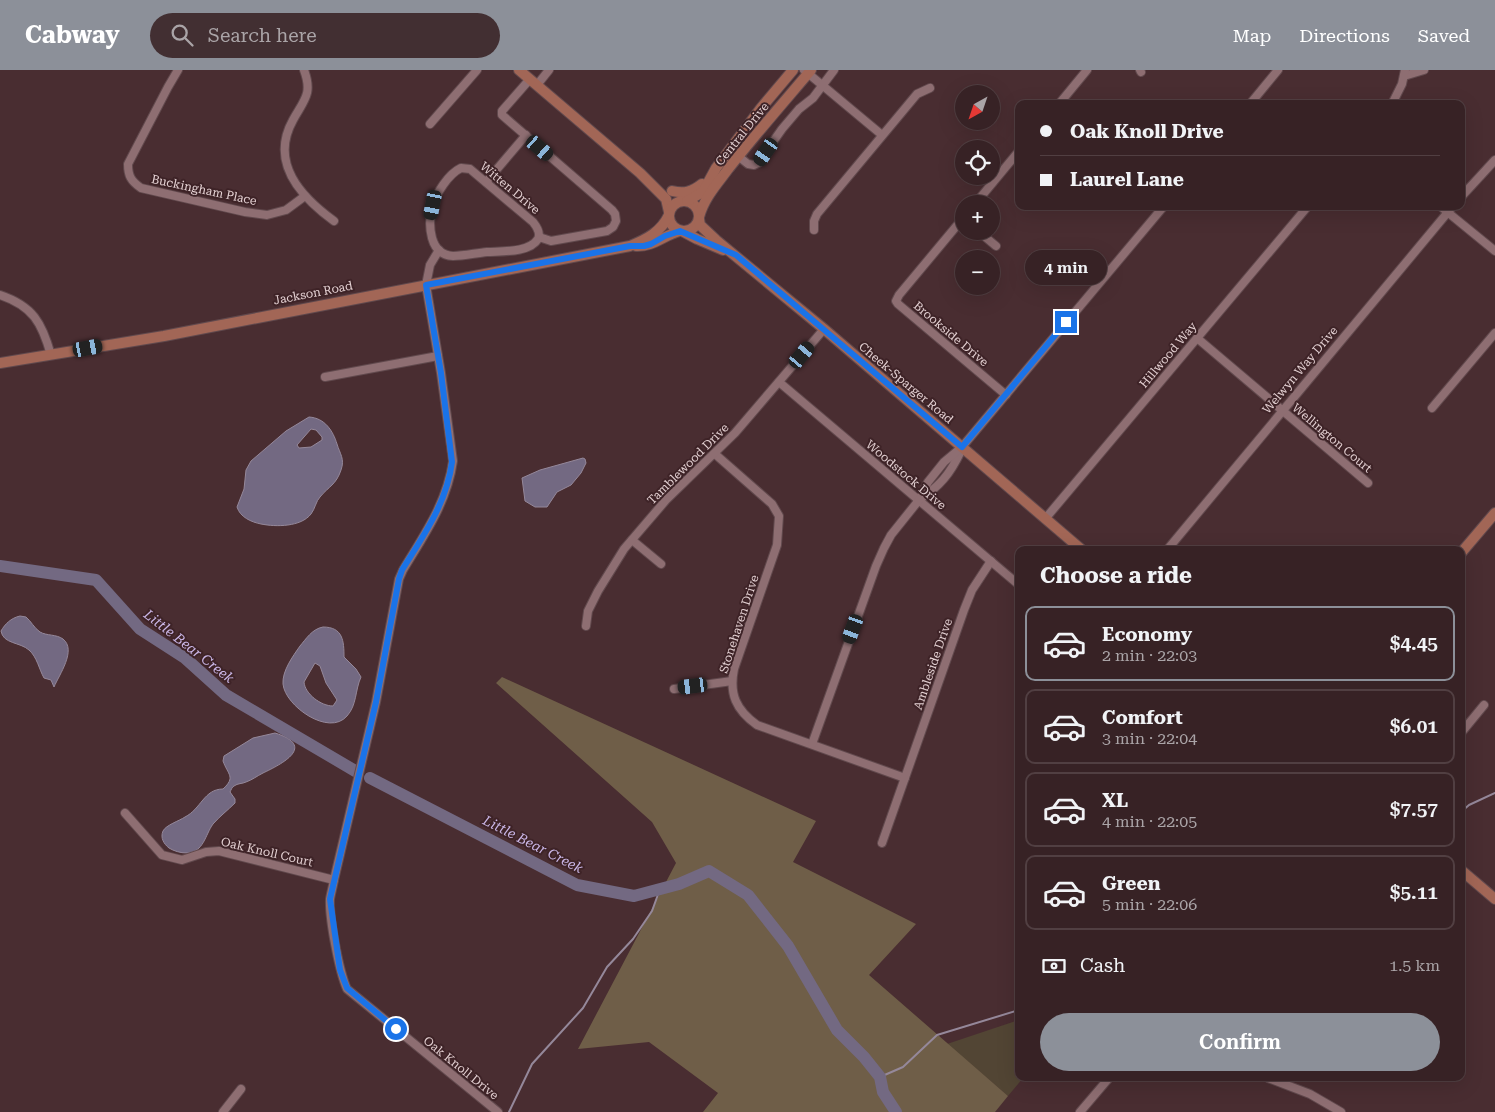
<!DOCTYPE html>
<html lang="en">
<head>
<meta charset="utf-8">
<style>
	body { margin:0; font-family:"Roboto Serif",serif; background:#422f32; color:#f1f3f6; height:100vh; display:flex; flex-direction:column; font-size:19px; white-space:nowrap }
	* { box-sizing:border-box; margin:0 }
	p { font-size:16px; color:#aaa4a7 }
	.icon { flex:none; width:28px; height:28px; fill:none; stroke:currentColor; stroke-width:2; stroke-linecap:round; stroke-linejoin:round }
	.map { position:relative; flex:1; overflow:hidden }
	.panel { position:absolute; left:1015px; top:476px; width:450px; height:535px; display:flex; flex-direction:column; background:#372225; border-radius:10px; box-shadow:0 5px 20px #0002,0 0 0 1px #513f42 }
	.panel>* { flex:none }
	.hud { position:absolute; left:1015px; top:30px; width:450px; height:110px; border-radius:10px; box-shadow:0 5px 20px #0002,0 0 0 1px #513f42; display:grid; align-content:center; height:110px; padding:0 25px; background:#372225 }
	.needle { width:32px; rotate:220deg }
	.controls { position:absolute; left:955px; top:15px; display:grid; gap:10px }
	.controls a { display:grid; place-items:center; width:45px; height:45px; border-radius:50%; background:#372225; box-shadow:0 5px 20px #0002,0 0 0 1px #513f42; font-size:25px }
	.end { position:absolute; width:22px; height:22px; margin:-11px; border:6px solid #1a73e8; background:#fff; box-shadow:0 0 0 2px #fff }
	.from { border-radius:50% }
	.bubble { position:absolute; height:35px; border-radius:18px; background:#372225; box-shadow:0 5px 20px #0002,0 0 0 1px #513f42; font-size:16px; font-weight:600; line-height:35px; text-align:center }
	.car { position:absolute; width:15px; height:30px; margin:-15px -8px; border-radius:6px; box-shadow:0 0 4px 1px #0007; background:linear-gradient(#222 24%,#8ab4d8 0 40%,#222 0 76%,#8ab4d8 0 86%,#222 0) }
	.hud b { display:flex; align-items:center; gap:18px; height:48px; font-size:19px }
	.hud b+b { border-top:1px solid #513f42 }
	.hud i { width:12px; height:12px; background:#f1f3f6 }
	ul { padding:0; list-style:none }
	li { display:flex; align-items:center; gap:15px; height:75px; margin:0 10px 8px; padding:0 15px; border:2px solid #513f42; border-radius:10px }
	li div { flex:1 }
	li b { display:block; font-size:19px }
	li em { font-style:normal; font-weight:600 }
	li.active { border-color:#8c9099 }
	li>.icon { width:45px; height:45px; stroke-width:1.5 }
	h2 { padding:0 25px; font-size:22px; line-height:60px }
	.pay { display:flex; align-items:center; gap:12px; height:55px; padding:0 25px; font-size:19px }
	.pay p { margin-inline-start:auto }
	.cta { display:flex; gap:10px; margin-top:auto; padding:10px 25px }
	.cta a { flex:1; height:58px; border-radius:30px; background:#8c9099; color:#fff; font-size:20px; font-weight:600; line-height:58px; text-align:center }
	header { display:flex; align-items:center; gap:30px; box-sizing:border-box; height:70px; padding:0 25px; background:#8c9099; color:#fff }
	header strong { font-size:24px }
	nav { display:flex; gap:28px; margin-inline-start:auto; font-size:18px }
	.search { width:350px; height:45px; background:#422f32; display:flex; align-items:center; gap:12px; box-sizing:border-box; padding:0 18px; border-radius:28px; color:#aaa4a7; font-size:19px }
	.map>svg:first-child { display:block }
	.green { fill:#524534 }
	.forest { fill:#6f5e48 }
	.water { fill:#736982; stroke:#95889a; fill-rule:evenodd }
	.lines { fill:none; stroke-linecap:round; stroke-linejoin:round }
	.stream { stroke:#95889a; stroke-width:2 }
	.river { stroke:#736982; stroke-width:12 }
	.street-casing { stroke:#61494d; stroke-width:10 }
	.secondary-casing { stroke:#61494d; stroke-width:12 }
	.street { stroke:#8e6e72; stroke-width:8 }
	.secondary { stroke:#a26656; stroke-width:10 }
	.route { stroke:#1a73e8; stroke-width:6 }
	.labels { text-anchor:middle; stroke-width:4; stroke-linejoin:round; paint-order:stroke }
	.street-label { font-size:12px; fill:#e4d1d3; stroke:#3e2327 }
	.water-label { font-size:14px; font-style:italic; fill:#cab6e6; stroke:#3e2327 }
</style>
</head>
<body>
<header>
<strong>Cabway</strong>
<div class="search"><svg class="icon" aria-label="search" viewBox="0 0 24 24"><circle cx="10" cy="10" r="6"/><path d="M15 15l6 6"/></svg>Search here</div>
<nav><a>Map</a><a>Directions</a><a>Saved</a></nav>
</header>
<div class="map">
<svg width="1495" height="1042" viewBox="0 0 1495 1042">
	<rect width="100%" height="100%" fill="#492d31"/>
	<polygon class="green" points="1019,950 1019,1008 1023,1008 1008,1026 947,974"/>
	<polygon class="forest" points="502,607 816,751 793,792 916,854 869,905 1008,1026 995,1042 703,1042 718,1023 649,972 578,979 676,793 652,752 496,613"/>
	<g class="water">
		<path d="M 309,347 C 325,348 333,361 337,374 C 340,384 345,389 341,400 C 336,415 329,416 320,427 C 316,431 315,439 311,444 C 301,457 276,457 261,454 C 251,452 240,447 237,437 L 244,419 L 246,400 L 251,391 L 286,361 ZM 311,359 L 316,360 L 322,367 L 322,370 L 311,377 L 299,378 L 297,375 Z"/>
		<polygon points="583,388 585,389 586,393 581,403 571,415 557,422 547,437 535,437 525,431 522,408 540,400"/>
		<path d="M 20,546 L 26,547 C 31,551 34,558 40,562 C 47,566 56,564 63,569 C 77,580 59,605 54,617 L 51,610 L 44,608 C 39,599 37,587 29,580 C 20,572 3,574 1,561 C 5,554 11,548 20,546 Z"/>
		<path d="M 323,557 C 343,557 344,571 344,587 L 356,599 L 361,607 C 355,620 357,635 347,646 C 329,667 285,636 283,614 C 282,601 293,586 300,576 C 306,569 312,559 323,557 ZM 315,593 L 320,596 L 326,613 L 337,630 L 333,636 C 321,636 305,624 304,612 Z"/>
		<path d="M 275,663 C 317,676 282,694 263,703 C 257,706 252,710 246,712 C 242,714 238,713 234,716 C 232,717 231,720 230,722 L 235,729 L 235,733 C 228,740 220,746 213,754 C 205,765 204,782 187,783 C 180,783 174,781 169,778 C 164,774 160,768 163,761 C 166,755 179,751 185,747 C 201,739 204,719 223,719 C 236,707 228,705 223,691 L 224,686 L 253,668 Z"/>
	</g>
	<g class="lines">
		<g class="stream">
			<polyline points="1461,742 1469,735 1495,723"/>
			<polyline points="880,1007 903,997 937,965 1019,940"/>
			<polyline points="509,1042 532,994 583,938 607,897 633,869 652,841 660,819"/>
		</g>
		<g class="river">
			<polyline points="0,496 96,510 140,559 185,588 226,625 357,702"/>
			<polyline points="370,708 577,815 634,826 679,814 709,801 748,825 788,876 837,960 864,987 880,1007 883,1022 896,1042"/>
		</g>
		<g class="street-casing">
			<g id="street">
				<path d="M 178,0 L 168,17 L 128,94 C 128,106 131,111 141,118 L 245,142 L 267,145 L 286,140 L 305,126"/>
				<path d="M 304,0 C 313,24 304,30 293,50 C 269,93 301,127 334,151"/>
				<polyline points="804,0 882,65"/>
				<polyline points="1140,0 1141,2"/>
				<polyline points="1404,6 1424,0"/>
				<polyline points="530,9 502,41 502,45 612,140 615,144 616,151 613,157 607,161 551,171 539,167"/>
				<polyline points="537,15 549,0"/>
				<polyline points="1059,34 1087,0"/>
				<polyline points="1250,34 1278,0"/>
				<polyline points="1392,34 1402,14 1405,0"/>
				<polyline points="430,54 477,0"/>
				<polyline points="738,86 748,94 754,95 758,93 782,59 799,39 813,28 834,0"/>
				<path d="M 461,98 L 470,99 L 533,152 C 537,157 541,163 538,169 C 529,183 502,181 487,182 C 476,183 464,186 453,186 C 429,185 428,155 432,137 C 436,124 448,104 461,98 Z"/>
				<polyline points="486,112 526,65"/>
				<polyline points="1461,127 1495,90"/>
				<polyline points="975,134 1019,81"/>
				<polyline points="1440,136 1495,181"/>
				<polyline points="964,147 899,225 896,231 898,234 1006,325"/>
				<polyline points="814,160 814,151 817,144 917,24 930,18"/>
				<polyline points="978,161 996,176"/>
				<path d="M 439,180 L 430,195 L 426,215 L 441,303 L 453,391 C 447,433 424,465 403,500 L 399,509 L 376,632 L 334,810 C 333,816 331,823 330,829 C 329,848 339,901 347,919 L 498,1042"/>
				<path d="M 0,225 C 33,236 42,253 51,285"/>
				<polyline points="1197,268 1368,413"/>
				<polyline points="325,307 438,286"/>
				<polyline points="779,312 1019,515"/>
				<polyline points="1432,338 1495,263"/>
				<path d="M 715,384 L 772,434 L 779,446 L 777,475 L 734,599 C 729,624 736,640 757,655 L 905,708"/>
				<path d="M 919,430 C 940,416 950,404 961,381"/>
				<polyline points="1045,449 1308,136"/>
				<polyline points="632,470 661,494"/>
				<polyline points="1167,480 1453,136"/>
				<polyline points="586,556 588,541 598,521 624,479 666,430 735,363 824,259"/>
				<polyline points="674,619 732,611"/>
				<polyline points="1461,663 1484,635"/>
				<polyline points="812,674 876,496 884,478 891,465 919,430 928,412 944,392 962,377 1164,136"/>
				<polyline points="125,743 162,785 182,790 206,782 219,781 334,810"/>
				<polyline points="882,773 964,540 972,520 991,491"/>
				<polyline points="1268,1008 1310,1024 1341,1042"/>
				<polyline points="223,1042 241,1019"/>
				<polyline points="1080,1042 1109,1008"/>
			</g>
		</g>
		<g class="secondary-casing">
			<g id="secondary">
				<polyline points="519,0 640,103 666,129 669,142"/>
				<path d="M 672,121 C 684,124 692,122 702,114"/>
				<circle cx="684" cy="146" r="15"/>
				<polyline points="687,131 703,122 716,98 761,38 793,0"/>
				<path d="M 699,147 C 704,128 717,114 729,98 C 755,65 783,33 811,0"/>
				<polyline points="699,149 700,155 716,170 824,259 1082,480"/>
				<polyline points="682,161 697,169 723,180"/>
				<path d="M 636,176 C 653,177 664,165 680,161"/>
				<path d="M 0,293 L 164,266 L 630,176 C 647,169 661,162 669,145"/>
				<polyline points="1461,483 1495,443"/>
				<polyline points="1461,800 1495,829"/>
			</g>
		</g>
		<use href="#street" class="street"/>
		<use href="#secondary" class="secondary"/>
	</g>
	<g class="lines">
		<path class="route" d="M 396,959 L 347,918 L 340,900 L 330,829 L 376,632 L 399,509 L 402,500 C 424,465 447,432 452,392 L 441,303 L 426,215 L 630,176 L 644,176 L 651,174 L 665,166 L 680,161 L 736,185 L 962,377 L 1066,252"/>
	</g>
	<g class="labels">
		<g class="street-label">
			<text transform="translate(742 64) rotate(-51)" y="4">Central Drive</text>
			<text transform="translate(510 118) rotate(40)" y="4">Witten Drive</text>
			<text transform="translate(204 120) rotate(12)" y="4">Buckingham Place</text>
			<text transform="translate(313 223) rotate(-11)" y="4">Jackson Road</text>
			<text transform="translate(951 264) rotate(40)" y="4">Brookside Drive</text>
			<text transform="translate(1168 285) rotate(-50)" y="4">Hillwood Way</text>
			<text transform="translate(1300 300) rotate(-50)" y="4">Welwyn Way Drive</text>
			<text transform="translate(906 313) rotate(40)" y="4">Cheek-Sparger Road</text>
			<text transform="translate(1332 368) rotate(40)" y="4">Wellington Court</text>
			<text transform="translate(688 394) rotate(-45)" y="4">Tamblewood Drive</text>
			<text transform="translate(906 405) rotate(40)" y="4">Woodstock Drive</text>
			<text transform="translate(739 554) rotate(-72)" y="4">Stonehaven Drive</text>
			<text transform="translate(933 594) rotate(-71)" y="4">Ambleside Drive</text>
			<text transform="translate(267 782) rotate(13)" y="4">Oak Knoll Court</text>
			<text transform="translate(461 998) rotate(39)" y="4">Oak Knoll Drive</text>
		</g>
		<g class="water-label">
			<text transform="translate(189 576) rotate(38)" y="5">Little Bear Creek</text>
			<text transform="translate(533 774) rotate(27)" y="5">Little Bear Creek</text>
		</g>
	</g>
</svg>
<div class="controls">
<a><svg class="needle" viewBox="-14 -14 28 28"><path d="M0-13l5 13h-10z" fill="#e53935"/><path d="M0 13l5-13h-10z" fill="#aaa4a7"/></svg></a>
<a><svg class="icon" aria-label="locate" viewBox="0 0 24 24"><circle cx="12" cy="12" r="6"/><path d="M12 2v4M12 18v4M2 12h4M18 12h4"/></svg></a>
<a>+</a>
<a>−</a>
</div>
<i class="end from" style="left:396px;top:959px"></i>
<i class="end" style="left:1066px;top:252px"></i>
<div class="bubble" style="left:1025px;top:180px;width:82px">4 min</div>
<i class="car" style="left:540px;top:78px;rotate:131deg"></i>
<i class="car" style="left:766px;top:82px;rotate:215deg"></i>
<i class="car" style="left:433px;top:135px;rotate:191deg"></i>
<i class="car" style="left:88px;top:278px;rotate:80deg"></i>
<i class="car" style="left:802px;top:285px;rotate:40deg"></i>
<i class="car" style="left:853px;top:559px;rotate:200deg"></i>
<i class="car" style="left:693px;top:616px;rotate:263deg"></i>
<div class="hud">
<b><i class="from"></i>Oak Knoll Drive</b>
<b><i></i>Laurel Lane</b>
</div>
<section class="panel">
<h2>Choose a ride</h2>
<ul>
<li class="active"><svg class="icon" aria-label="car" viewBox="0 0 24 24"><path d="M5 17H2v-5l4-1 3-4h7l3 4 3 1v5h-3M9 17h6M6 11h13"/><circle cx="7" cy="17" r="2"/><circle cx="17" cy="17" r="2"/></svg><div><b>Economy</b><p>2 min · 22:03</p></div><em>$4.45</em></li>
<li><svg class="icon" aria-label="car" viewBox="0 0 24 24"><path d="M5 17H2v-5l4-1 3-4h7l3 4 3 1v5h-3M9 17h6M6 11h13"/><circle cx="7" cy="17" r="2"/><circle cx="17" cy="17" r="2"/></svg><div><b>Comfort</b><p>3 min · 22:04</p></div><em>$6.01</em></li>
<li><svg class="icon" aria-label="car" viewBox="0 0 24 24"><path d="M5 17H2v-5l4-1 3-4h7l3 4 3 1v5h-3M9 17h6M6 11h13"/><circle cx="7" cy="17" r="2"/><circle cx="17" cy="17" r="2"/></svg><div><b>XL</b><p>4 min · 22:05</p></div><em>$7.57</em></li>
<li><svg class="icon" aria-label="car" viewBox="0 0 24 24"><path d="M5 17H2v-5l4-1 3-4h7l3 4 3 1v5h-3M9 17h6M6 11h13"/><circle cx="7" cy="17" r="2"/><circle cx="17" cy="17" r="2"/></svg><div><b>Green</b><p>5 min · 22:06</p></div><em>$5.11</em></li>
</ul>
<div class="pay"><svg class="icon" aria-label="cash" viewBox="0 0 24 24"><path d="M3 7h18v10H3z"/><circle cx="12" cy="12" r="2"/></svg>Cash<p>1.5 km</p></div>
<div class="cta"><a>Confirm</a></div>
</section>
</div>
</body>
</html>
